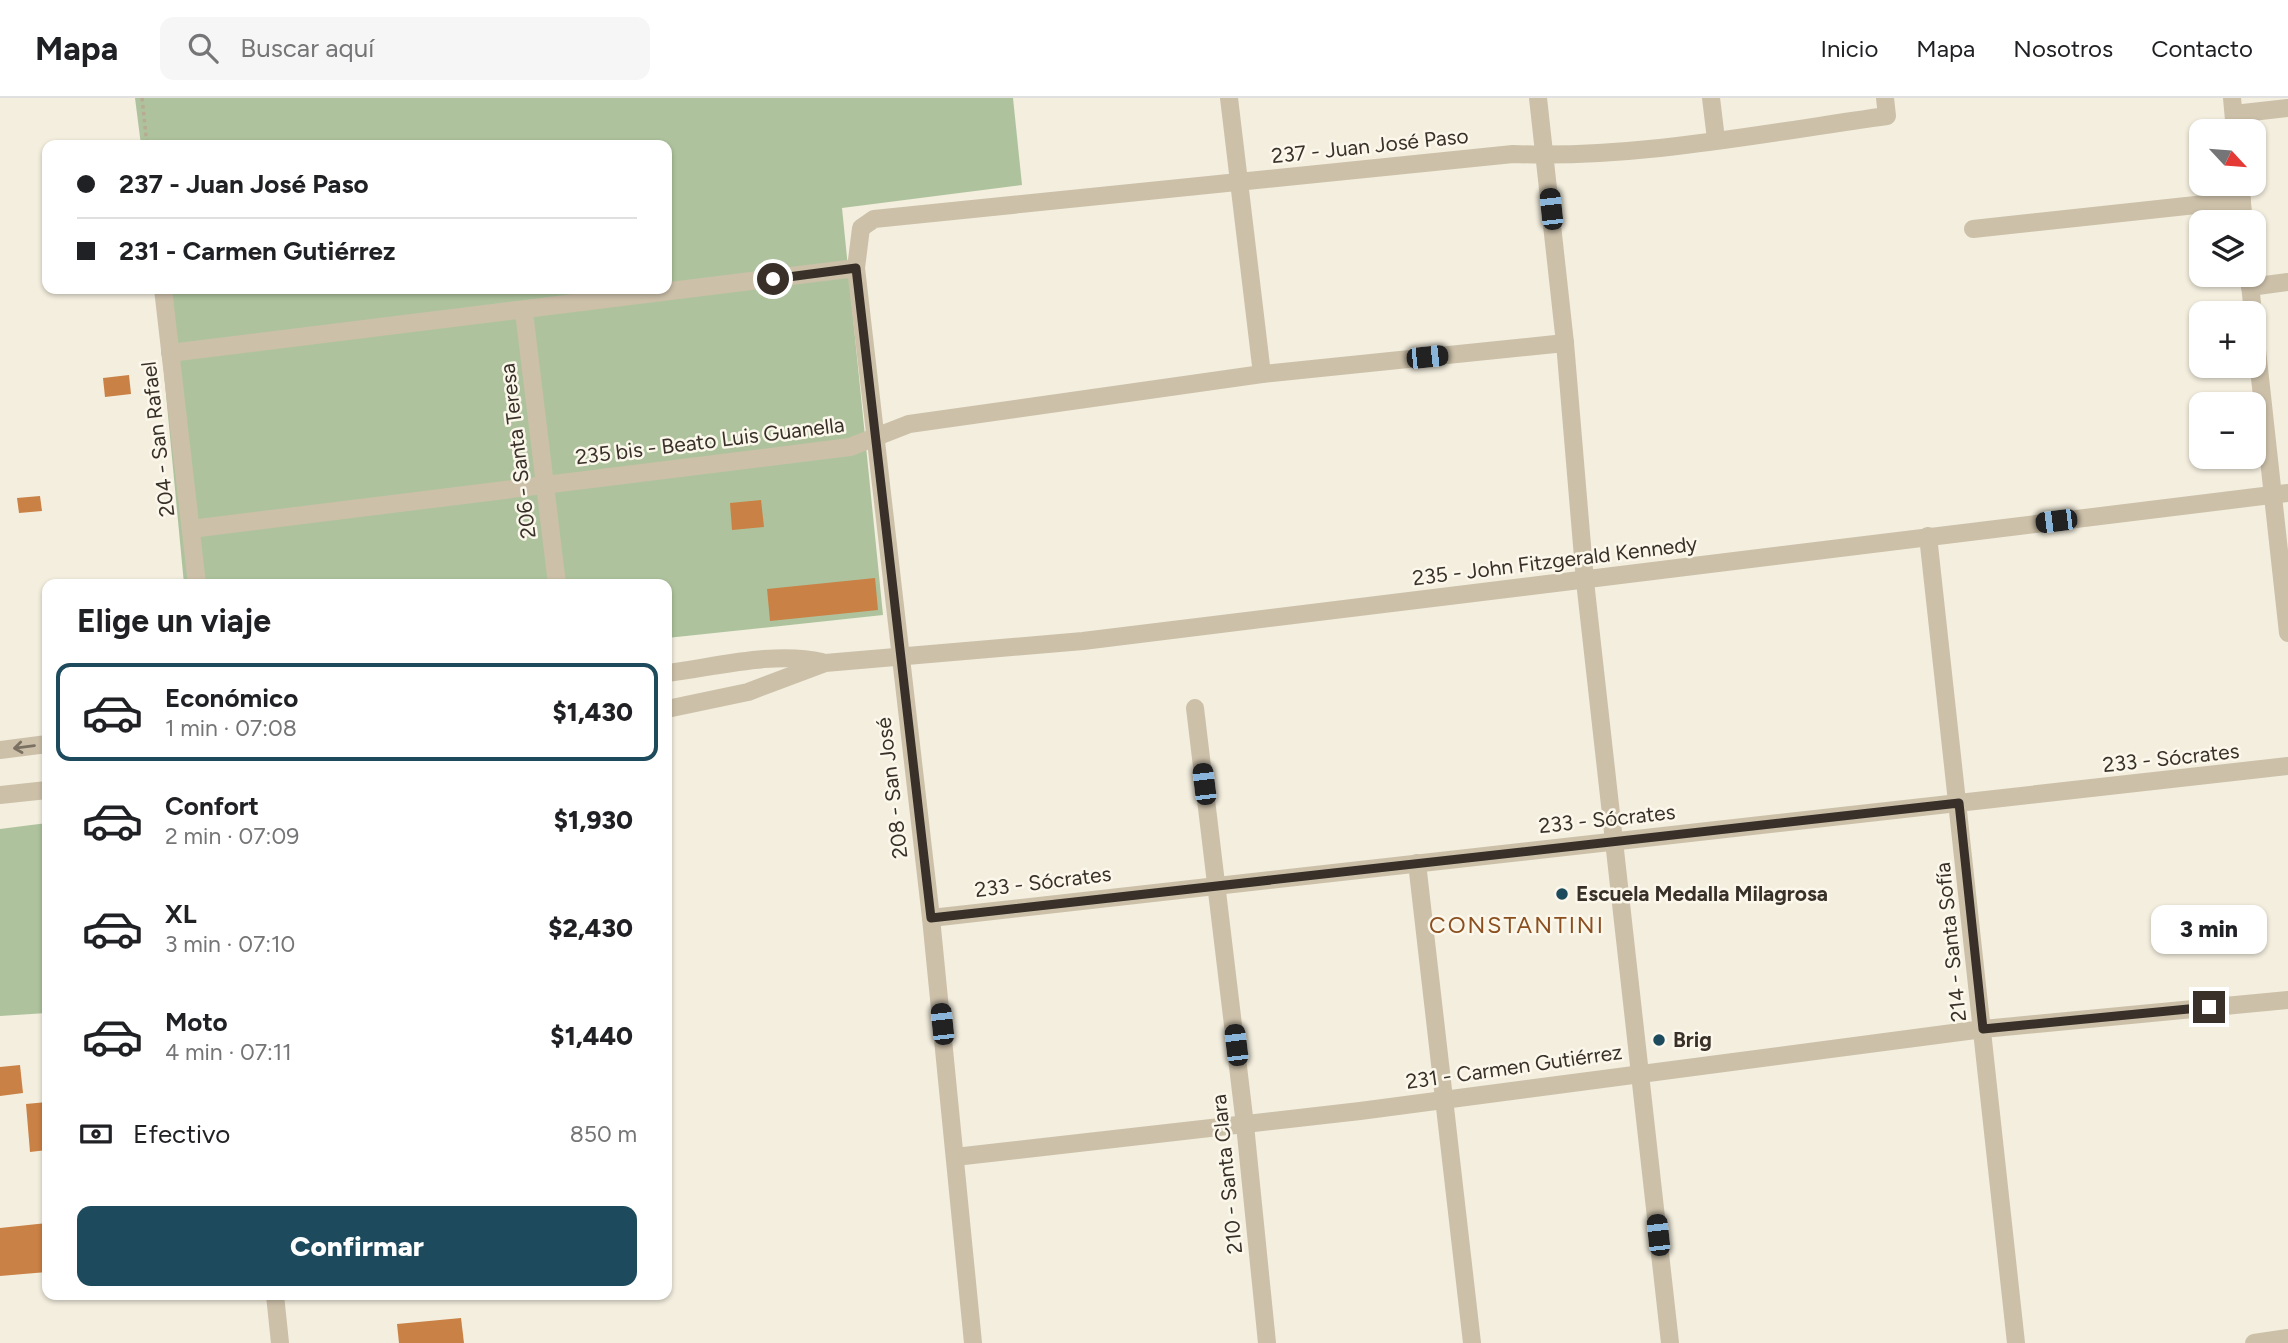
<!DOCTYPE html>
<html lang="es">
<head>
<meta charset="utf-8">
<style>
	body { margin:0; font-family:Figtree,sans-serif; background:#f6f6f6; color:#202124; height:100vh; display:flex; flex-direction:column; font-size:26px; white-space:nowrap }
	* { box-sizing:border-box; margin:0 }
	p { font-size:23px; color:#757577 }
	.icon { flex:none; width:38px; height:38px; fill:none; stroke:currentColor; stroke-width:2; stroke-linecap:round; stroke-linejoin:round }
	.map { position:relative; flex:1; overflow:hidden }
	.side { position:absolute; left:42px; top:481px; width:630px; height:721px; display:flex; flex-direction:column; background:#fff; border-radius:14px; box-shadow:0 2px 5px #0004 }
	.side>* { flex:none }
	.hud { position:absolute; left:42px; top:42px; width:630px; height:154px; border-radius:14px; box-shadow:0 2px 5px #0004; display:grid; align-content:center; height:154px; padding:0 35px; background:#fff }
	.needle { width:46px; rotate:116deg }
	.tools { position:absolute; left:2189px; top:21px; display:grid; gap:14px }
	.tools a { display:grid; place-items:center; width:77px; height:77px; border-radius:14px; background:#fff; box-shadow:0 2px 5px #0004; font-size:35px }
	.end { position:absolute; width:32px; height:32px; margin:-16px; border:9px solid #393129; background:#fff; box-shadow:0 0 0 4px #fff }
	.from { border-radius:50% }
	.bubble { position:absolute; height:49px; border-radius:14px; background:#fff; box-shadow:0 2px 5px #0004; font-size:23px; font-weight:800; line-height:49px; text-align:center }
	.car { position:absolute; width:21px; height:42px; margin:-21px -10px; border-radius:9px; box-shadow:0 0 5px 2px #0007; background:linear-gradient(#222 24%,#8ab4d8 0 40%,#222 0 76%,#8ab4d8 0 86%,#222 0) }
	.hud b { display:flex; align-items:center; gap:24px; height:66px; font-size:26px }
	.hud b+b { border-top:2px solid #e0e0e0 }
	.hud i { width:18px; height:18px; background:#202124 }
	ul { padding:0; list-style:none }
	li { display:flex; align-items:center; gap:21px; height:98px; margin:0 14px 10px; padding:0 21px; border:4px solid transparent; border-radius:14px }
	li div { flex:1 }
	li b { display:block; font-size:26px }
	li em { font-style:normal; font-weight:800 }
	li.current { border-color:#1d4b5d }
	li>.icon { width:63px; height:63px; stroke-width:1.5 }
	h2 { padding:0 35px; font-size:32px; line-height:84px }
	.pay { display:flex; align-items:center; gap:18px; height:77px; padding:0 35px; font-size:26px }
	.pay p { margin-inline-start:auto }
	.cta { display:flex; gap:14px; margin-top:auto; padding:14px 35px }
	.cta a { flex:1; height:80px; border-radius:14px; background:#1d4b5d; color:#fff; font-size:28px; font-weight:800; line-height:80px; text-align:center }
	header { display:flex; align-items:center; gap:42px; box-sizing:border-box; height:98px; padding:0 35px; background:#fff; border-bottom:2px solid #e0e0e0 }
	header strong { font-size:33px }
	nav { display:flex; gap:38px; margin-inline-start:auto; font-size:24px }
	.search { width:490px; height:63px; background:#f6f6f6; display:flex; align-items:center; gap:18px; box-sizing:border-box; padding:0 24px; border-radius:14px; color:#757577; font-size:26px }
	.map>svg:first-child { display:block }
	.green { fill:#aec39d }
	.building { fill:#ca8145 }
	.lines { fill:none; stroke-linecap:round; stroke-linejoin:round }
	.path { stroke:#b8ab93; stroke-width:3.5; stroke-dasharray:3.5 3.5; stroke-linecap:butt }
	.street { stroke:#ccc0a9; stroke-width:18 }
	.oneway { stroke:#7b7163 }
	.route { stroke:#393129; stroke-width:9 }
	.poi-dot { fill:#1d4b5d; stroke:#fbf7eb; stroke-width:2.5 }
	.labels { text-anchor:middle; stroke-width:5; stroke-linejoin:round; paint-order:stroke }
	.street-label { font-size:21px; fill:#393129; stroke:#fbf7eb }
	.poi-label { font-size:21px; font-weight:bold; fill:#393129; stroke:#fbf7eb; text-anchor:start }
	.neighbourhood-label { font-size:23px; letter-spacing:2px; fill:#8b4f1f; stroke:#fbf7eb }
</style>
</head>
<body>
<header>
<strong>Mapa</strong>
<div class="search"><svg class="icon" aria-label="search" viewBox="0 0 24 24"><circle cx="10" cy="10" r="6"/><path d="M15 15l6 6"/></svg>Buscar aquí</div>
<nav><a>Inicio</a><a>Mapa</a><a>Nosotros</a><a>Contacto</a></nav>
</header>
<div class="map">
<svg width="2288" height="1245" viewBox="0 0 2288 1245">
	<rect width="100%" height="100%" fill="#f3eede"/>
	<g class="green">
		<polygon points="135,0 1013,0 1022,87 842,110 883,517 667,540 667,486 184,486 156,191 667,191 667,47 141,47"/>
		<polygon points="47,725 47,915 0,918 0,731"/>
	</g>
	<g class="building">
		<polygon points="129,277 131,296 105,299 103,280"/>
		<polygon points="40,398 42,413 19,415 17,400"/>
		<polygon points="761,402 764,429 732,432 730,405"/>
		<polygon points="875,480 878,512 770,523 767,491"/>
		<polygon points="20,967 23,995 0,998 0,969"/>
		<polygon points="47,1004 47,1052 30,1054 26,1006"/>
		<polygon points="47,1125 47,1174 0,1178 0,1130"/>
		<polygon points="461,1220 464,1245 399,1245 397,1226"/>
	</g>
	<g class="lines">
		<polyline class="path" points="142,0 147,47"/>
		<g class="street">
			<polyline points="1229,0 1262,276"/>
			<polyline points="1538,0 1565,245 1585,483 1670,1245"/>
			<polyline points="1711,0 1716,41"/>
			<polyline points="2232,0 2235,33"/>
			<polyline points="2234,16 2288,10"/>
			<polyline points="2240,86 2244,124"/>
			<polyline points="1973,131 2242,102"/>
			<polyline points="2249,177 2253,215"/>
			<polyline points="2250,189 2288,184"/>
			<polyline points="163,191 197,486"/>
			<polyline points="524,214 557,486"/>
			<polyline points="2254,225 2288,535"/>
			<polyline points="170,255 856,170"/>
			<polyline points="191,431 850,349 909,326 1262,276 1565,245"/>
			<polyline points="1928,438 2016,1245"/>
			<path d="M 667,575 C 715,569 774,553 822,564"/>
			<polyline points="1195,610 1245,1027 1267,1245"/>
			<polyline points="667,611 748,594 825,565 1083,543 2288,395"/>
			<polyline points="0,652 47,646"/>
			<polyline points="0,697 47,692"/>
			<polyline points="1417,765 1472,1245"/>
			<polyline points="931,820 2288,668"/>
			<polyline points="955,1059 1360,1013 1983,931 2288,902"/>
			<polyline points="275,1197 280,1245"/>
			<path d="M 973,1245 L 931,820 L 856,170 L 861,130 L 874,121 L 1513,56 C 1637,61 1764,35 1887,18 L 1885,0"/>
			<polyline points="2254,1245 2288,1240"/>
		</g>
	</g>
	<defs><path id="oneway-shaft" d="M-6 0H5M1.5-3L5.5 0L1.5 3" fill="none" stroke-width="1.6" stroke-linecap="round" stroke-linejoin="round" transform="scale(1.75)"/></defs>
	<use class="oneway" href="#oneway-shaft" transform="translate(24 649) rotate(173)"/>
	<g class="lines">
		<polyline class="route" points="773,181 856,170 931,820 1959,705 1983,931 2209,909"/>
	</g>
	<g class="poi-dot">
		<circle cx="1562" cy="796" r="7"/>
		<circle cx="1659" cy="942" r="7"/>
	</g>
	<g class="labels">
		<g class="street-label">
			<text transform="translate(1370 48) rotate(-6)" y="7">237 - Juan José Paso</text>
			<text transform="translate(158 341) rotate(-97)" y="7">204 - San Rafael</text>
			<text transform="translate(710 343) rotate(-7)" y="7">235 bis - Beato Luis Guanella</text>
			<text transform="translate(518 353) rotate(-97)" y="7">206 - Santa Teresa</text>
			<text transform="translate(1555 463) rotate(-7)" y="7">235 - John Fitzgerald Kennedy</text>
			<text transform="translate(2171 660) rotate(-6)" y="7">233 - Sócrates</text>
			<text transform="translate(892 690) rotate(-97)" y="7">208 - San José</text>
			<text transform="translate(1607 721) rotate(-6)" y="7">233 - Sócrates</text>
			<text transform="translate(1043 784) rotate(-7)" y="7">233 - Sócrates</text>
			<text transform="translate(1951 844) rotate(-96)" y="7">214 - Santa Sofía</text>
			<text transform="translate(1514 969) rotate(-8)" y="7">231 - Carmen Gutiérrez</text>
			<text transform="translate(1227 1076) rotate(-96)" y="7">210 - Santa Clara</text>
		</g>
		<g class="poi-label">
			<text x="1576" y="803">Escuela Medalla Milagrosa</text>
			<text x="1673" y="949">Brig</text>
		</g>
		<g class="neighbourhood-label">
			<text x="1517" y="835">CONSTANTINI</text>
		</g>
	</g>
</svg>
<div class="tools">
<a><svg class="needle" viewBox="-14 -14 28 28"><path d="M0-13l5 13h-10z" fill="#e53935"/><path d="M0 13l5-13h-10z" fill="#757577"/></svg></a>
<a><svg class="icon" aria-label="layers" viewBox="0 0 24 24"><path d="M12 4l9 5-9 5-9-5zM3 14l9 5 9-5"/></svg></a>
<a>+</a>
<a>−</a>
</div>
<i class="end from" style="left:773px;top:181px"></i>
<i class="end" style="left:2209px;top:909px"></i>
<div class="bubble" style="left:2151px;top:807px;width:116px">3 min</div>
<i class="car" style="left:1551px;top:111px;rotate:354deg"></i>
<i class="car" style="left:1427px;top:259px;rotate:84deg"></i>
<i class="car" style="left:2056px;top:423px;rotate:263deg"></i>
<i class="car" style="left:1204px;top:686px;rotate:353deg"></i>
<i class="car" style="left:942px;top:926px;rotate:354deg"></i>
<i class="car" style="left:1236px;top:947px;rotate:353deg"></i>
<i class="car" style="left:1658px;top:1137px;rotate:354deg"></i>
<div class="hud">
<b><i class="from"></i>237 - Juan José Paso</b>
<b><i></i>231 - Carmen Gutiérrez</b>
</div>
<section class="side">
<h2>Elige un viaje</h2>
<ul>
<li class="current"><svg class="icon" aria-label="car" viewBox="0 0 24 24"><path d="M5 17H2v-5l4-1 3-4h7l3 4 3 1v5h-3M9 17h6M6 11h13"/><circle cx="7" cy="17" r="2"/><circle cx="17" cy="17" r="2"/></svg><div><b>Económico</b><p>1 min · 07:08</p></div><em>$1,430</em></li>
<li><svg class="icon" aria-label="car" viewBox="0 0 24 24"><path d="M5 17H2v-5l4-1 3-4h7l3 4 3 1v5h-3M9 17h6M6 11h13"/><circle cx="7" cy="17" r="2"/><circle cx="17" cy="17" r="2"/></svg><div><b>Confort</b><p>2 min · 07:09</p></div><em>$1,930</em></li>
<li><svg class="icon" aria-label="car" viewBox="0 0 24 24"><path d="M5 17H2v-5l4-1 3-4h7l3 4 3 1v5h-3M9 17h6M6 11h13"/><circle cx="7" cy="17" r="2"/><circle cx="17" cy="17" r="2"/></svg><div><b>XL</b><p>3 min · 07:10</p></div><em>$2,430</em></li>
<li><svg class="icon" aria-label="car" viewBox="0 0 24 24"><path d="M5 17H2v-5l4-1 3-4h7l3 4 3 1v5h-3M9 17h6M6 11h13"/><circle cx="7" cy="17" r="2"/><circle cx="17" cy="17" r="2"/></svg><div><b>Moto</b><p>4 min · 07:11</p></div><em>$1,440</em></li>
</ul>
<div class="pay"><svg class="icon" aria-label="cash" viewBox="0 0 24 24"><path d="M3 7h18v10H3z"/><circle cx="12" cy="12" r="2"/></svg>Efectivo<p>850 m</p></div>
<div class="cta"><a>Confirmar</a></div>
</section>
</div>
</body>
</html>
